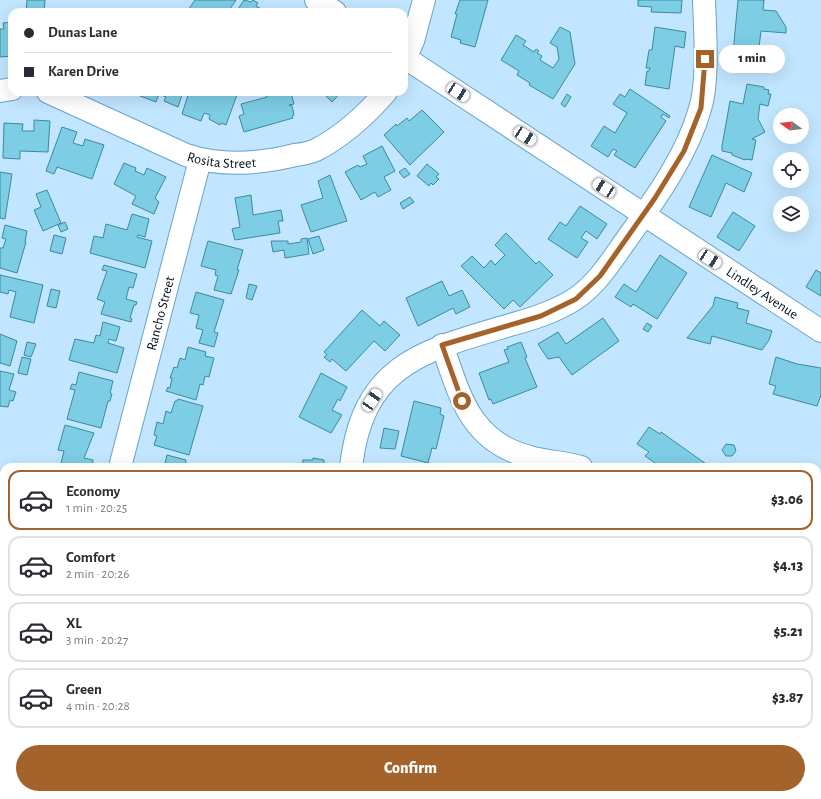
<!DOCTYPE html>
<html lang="en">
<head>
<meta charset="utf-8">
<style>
	body { margin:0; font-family:"Alegreya Sans",sans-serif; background:#f2f2f3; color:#2b2b33; height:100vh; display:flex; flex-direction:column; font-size:15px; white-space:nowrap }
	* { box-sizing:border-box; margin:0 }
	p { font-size:13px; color:#7c7c81 }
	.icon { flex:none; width:22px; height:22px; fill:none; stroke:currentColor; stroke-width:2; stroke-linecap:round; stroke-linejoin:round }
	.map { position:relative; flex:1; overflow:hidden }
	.details { position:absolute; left:0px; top:463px; width:821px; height:336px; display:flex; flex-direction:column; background:#fff; border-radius:12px 12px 0 0; box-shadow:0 4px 16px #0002 }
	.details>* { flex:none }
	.top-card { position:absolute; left:8px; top:8px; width:400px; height:88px; border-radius:12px; box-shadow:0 4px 16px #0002; display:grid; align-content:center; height:88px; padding:0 16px; background:#fff }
	.needle { width:26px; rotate:285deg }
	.buttons { position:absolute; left:773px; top:108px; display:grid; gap:8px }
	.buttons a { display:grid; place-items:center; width:36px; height:36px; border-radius:50%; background:#fff; box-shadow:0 4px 16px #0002; font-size:20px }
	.end { position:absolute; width:18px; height:18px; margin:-9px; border:5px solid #a3632b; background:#fff; box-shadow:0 0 0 2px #fff }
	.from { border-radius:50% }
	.bubble { position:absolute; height:28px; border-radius:14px; background:#fff; box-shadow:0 4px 16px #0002; font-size:13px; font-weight:800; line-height:28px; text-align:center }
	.car { position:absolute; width:12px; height:24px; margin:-12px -6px; border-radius:5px; box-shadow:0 0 3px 1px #0007; background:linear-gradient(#fff 24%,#345 0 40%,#fff 0 76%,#345 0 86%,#fff 0) }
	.top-card b { display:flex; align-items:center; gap:14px; height:38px; font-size:15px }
	.top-card b+b { border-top:1px solid #e1e1e2 }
	.top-card i { width:10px; height:10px; background:#2b2b33 }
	ul { padding:7px 0 0; list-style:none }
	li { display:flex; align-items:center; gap:12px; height:60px; margin:0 8px 6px; padding:0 8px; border:2px solid #e1e1e2; border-radius:12px }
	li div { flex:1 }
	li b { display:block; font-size:15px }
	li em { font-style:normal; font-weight:800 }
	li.current { border-color:#a3632b }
	li>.icon { width:36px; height:36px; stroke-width:1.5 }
	.button { display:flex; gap:8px; margin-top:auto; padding:8px 16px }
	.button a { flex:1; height:46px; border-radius:24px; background:#a3632b; color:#fff; font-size:16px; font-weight:800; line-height:46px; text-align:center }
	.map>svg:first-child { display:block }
	.green { fill:#ccbaf5 }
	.building { fill:#7dcde4; stroke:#398aa1 }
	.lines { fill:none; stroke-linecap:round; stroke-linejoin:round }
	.minor-casing { stroke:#68a3cb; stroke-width:24 }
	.minor { stroke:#fff; stroke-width:22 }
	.route { stroke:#a3632b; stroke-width:5 }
	.labels { text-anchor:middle; stroke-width:3; stroke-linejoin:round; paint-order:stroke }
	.street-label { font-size:14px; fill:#000e1c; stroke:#e3eff8 }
</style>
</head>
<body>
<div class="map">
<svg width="821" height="799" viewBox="0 0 821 799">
	<rect width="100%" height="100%" fill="#c2e6ff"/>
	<polygon class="green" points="0,749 4,751 4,795 139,795 152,799 0,799"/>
	<g class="building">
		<polygon points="27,0 45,0 44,12 26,12"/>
		<polygon points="195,0 236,0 228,12 209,12 204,9 202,12 192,12 188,10"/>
		<polygon points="244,0 251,2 253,0 258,3 256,6 265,11 266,9 270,12 236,12"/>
		<polygon points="460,0 488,0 475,47 460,43 461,40 451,37 457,14 455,14"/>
		<polygon points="638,0 682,0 681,13 651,12 652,7 638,6"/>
		<polygon points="738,0 764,0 763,10 776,11 786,27 786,33 761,31 758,56 764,57 763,70 733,66 732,64"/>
		<polygon points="12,22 12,56 0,57 0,29 4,29 3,23"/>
		<polygon points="560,27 570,32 575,64 553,99 529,85 530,83 517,75 519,71 501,60 516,35 526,41 523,45 534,52 536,49 539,51 537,53 542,56 540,60 553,68 559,59 557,47 550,43"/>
		<polygon points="655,27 686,32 684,48 675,46 669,89 645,85 647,71 649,71 650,68 646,68 649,50 652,50"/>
		<polygon points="747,84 764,87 764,89 769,90 768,94 771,94 768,106 760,104 758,119 765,132 752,139 756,140 752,160 745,159 745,160 732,155 732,153 722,151 722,146 730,101 743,104"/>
		<polygon points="630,89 670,116 669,118 663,114 661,117 666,121 635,168 614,155 617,151 613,149 608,157 591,146 604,126 615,133 627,113 613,104 620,94 625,97"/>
		<polygon points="136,92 183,92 178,107 164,101 166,97 159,94 156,102 135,94"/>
		<polygon points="189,92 238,92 226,125 221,123 220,125 209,119 210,115 204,113 201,121 182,114"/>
		<polygon points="265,92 285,92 286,94 291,93 294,104 289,105 292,106 294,115 292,116 293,118 244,132 239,116 244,114 241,104 267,97"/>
		<polygon points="319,92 341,92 332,102 322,92 321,94"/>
		<polygon points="567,94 571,97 565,107 561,104"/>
		<polygon points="422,110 444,132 410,165 384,135 396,124 397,126 407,118 409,121"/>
		<polygon points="34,120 50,121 48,152 20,151 20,159 3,158 4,123 23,124 22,131 34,131"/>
		<polygon points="62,127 77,132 73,143 83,146 85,139 104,145 92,179 57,167 54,174 46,171"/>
		<polygon points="382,146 395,171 384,177 391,190 378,197 375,192 361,200 345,172 358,165 360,167 367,164 363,156"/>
		<polygon points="712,155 752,173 744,192 726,183 711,217 689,207"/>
		<polygon points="124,163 136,168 135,171 144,175 147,168 166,177 155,198 159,202 154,214 132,204 136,196 114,184"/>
		<polygon points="427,164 439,174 436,177 439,179 433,185 431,183 429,186 417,176"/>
		<polygon points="405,168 410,174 404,178 399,172"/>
		<polygon points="0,172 12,174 5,219 0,218"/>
		<polygon points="330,175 347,221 311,232 301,205 323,198 318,181"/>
		<polygon points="47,190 61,223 43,231 34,210 41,207 36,194"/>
		<polygon points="251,195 253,215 281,210 283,221 278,221 280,233 235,240 232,229 240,227 235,198"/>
		<polygon points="410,197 414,202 403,209 400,203"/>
		<polygon points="580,206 607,224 597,239 586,231 581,238 588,242 577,258 548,239 560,222 566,226"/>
		<polygon points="733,212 755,226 739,251 717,237"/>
		<polygon points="132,214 149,219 145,237 138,235 137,237 152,241 145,268 90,253 94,236 103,238 106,224 127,230"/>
		<polygon points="65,222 68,229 61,232 58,225"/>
		<polygon points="5,225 27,231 25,242 26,242 17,273 0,268 0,248 3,248 6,239 2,238"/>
		<polygon points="506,233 536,264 539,261 553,275 520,307 513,300 504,309 461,266 472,256 484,268 491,260 495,265 505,255 495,245"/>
		<polygon points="54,235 66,238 62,254 50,251"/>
		<polygon points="319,236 324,250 313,254 308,239"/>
		<polygon points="307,238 309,254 285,258 284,250 273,252 271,241 288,241 288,244 301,242 301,239"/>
		<polygon points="208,241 243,250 237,270 239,270 231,294 214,290 218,276 215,275 216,270 201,266"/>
		<polygon points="660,255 687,273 657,319 633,304 631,307 615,297 624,284 636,292"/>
		<polygon points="104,265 137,274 133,288 129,287 126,299 137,302 136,305 134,305 130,318 132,319 131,322 101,314 105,302 97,299 107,271 102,270"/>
		<polygon points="816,270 821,273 821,296 806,287"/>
		<polygon points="0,275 43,285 34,323 10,317 16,292 9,290 8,294 0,292"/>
		<polygon points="442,281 449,296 462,290 470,307 456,314 453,308 418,326 406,298"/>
		<polygon points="249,284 257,286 252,300 246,298"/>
		<polygon points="51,289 60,291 56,308 47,306"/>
		<polygon points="196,292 224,300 214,332 218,333 214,347 199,343 203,330 196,328 199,315 190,313"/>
		<polygon points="715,297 738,303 737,308 749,311 746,323 772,331 769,340 762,350 712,336 710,344 687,338 713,306"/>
		<polygon points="362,310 380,326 384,321 400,335 385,351 374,341 346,371 332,359 330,362 324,357 327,355 324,352"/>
		<polygon points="603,318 619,341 572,375 559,357 548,359 538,344 558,332 566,344"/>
		<polygon points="103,322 120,327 116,341 109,339 108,343 124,348 117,373 69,360 75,339 94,343 96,335 100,336"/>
		<polygon points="647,323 652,326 648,332 643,329"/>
		<polygon points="0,334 17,341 10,366 0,363"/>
		<polygon points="27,342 36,344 31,357 24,355"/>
		<polygon points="521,342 527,357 525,358 537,387 493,404 491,399 489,400 479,373 509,362 504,350 508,349 507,347"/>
		<polygon points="188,347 206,352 205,356 214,358 209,377 205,376 203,385 200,384 196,400 166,391 168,387 170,388 172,378 170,378 174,367 177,368 180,358 185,360"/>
		<polygon points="22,357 31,359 27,375 18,373"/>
		<polygon points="776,357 797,364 821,368 821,395 817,406 773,394 776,386 769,384"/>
		<polygon points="0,371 14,374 9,390 16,392 13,401 10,400 8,407 0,406"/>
		<polygon points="79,372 113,381 110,393 112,394 110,401 108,401 101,428 67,419 75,390 70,389 72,384 76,385"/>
		<polygon points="321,373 347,387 340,401 338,399 332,410 342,415 331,433 299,417"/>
		<polygon points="178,399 203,406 189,455 154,445 157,436 154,435 157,422 163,424 166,411 171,413 175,401 177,401"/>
		<polygon points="414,401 441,408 440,414 444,416 436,449 432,448 428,463 401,456"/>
		<polygon points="65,425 94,433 84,458 93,460 92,467 60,467 64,451 58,450"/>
		<polygon points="649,427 660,434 661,432 709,466 708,467 661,467 645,456 649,452 637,444"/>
		<polygon points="384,428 399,431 395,449 380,448"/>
		<polygon points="726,444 734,445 736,451 732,456 726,456 722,450"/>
		<polygon points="167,455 186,460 185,467 164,467"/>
		<polygon points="313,458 324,460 324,467 302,467 303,460 313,460"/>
		<polygon points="817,539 821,542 821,565 817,563"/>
		<polygon points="821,771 821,799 802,797 801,799 785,798 786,795 817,795 817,772 821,773"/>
		<polygon points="563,795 575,795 572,799 560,799"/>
		<polygon points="594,795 645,795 644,799 605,799"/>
	</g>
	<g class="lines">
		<g class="minor-casing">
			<g id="minor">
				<polyline points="316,0 335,12"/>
				<path id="s1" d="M 404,57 L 821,331"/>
				<polyline points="404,60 413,41 424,0"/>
				<polyline points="0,91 12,89"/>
				<path id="s2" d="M 48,92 L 186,155 C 222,167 259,164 295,155 C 302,154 310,153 316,150 C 343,136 366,115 386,92"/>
				<path d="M 442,345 C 460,396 470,442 530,457 C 547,462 564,462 581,467"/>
				<path id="s3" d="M 120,467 L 200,160"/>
				<path d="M 351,467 C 363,363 423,351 510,325 C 532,319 555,312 575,299 C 596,285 610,263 624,243 C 653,202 686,158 700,109 C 709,79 705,32 704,0"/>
				<polyline points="817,598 821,601"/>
				<polyline points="167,795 177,799"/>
				<polyline points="755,795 759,799"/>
			</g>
		</g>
		<use href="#minor" class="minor"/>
	</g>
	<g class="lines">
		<polyline class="route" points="462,401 442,345 541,316 576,299 600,276 655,198 684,151 701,108 705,59"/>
	</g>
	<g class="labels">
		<g class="street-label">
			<text dy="5" stroke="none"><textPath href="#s2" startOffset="188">Rosita Street</textPath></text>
			<text dy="5" stroke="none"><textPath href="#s1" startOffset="429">Lindley Avenue</textPath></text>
			<text dy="5" stroke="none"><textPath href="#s3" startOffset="159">Rancho Street</textPath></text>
		</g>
	</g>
</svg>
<div class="buttons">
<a><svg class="needle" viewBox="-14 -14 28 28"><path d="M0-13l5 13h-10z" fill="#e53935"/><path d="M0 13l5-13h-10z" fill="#7c7c81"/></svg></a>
<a><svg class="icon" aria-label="locate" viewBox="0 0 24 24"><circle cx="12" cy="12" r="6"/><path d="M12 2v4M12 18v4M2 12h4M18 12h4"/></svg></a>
<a><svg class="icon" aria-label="layers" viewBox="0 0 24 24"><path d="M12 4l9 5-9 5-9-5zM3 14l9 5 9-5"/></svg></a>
</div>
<i class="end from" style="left:462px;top:401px"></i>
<i class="end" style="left:705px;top:59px"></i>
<div class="bubble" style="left:719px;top:45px;width:66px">1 min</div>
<i class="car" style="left:458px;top:92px;rotate:123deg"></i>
<i class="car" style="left:525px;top:136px;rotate:123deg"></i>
<i class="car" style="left:604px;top:188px;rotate:303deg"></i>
<i class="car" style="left:710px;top:259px;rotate:123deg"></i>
<i class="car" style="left:372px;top:400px;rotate:34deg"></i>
<div class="top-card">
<b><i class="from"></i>Dunas Lane</b>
<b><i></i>Karen Drive</b>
</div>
<section class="details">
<ul>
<li class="current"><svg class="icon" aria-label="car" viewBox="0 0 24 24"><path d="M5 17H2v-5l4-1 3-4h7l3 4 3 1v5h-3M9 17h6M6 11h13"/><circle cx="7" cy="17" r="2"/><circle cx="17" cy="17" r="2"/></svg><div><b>Economy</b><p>1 min · 20:25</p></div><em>$3.06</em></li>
<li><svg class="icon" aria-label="car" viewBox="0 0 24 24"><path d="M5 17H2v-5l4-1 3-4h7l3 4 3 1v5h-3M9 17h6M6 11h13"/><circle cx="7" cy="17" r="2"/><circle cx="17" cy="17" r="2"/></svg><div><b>Comfort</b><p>2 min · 20:26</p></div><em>$4.13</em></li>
<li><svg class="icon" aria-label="car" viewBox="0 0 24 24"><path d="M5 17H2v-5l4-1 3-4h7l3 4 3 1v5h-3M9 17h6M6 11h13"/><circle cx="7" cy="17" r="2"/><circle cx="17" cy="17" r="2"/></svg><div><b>XL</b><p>3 min · 20:27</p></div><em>$5.21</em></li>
<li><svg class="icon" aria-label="car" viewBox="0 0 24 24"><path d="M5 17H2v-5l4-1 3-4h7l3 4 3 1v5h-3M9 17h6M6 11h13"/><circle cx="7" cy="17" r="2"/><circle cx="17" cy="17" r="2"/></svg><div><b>Green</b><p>4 min · 20:28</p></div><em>$3.87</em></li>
</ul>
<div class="button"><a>Confirm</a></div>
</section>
</div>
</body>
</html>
